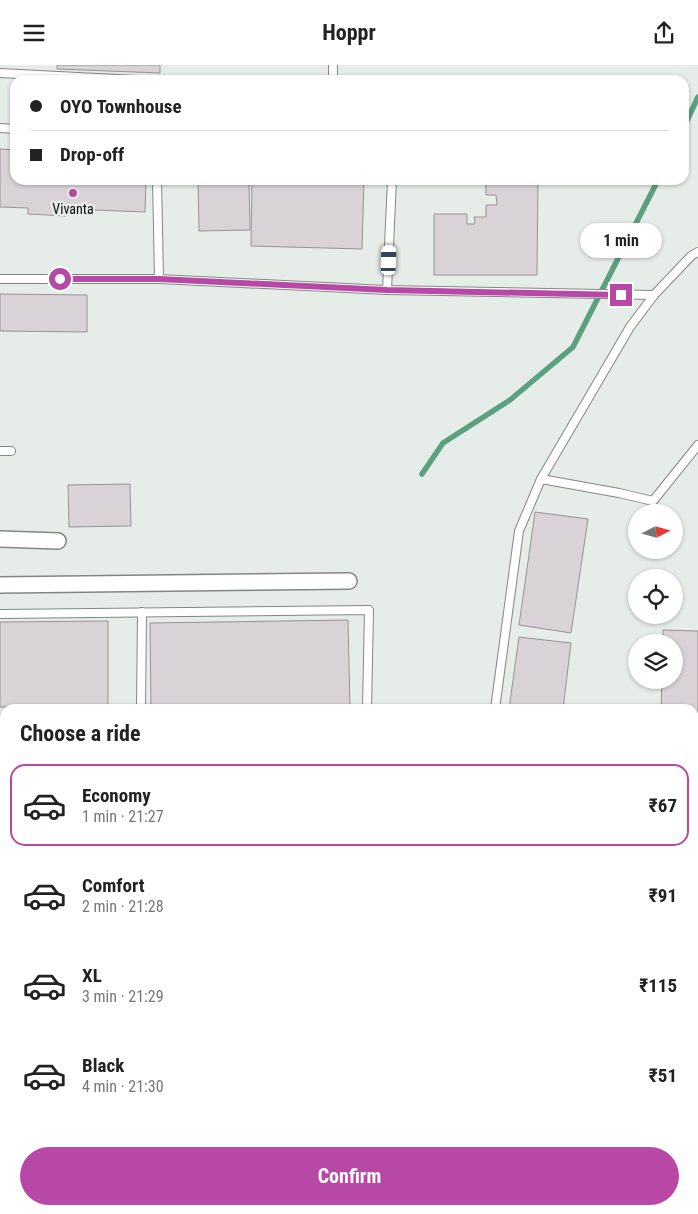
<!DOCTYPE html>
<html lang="en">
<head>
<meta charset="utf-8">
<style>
	body { margin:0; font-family:"Roboto Condensed",sans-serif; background:#f2f2f2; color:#222; height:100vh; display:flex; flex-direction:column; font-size:19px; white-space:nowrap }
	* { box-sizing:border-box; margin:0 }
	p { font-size:16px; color:#767676 }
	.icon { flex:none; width:28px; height:28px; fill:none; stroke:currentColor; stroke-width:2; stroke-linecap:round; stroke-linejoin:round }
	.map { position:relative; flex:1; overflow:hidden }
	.side { position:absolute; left:0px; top:639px; width:699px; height:511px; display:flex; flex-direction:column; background:#fff; border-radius:15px 15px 0 0; box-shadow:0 1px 4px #0004 }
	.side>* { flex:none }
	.top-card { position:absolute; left:10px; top:10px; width:679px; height:110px; border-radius:15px; box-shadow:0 1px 4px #0004; display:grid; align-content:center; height:110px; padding:0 20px; background:#fff }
	.needle { width:32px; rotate:84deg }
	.tools { position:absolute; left:628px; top:439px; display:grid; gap:10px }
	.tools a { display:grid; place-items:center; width:55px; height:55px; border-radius:50%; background:#fff; box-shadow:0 1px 4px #0004; font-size:25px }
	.end { position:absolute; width:22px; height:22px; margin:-11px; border:6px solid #b748a5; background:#fff; box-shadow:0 0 0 2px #fff }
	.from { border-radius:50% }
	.bubble { position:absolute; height:35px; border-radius:18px; background:#fff; box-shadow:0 1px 4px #0004; font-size:16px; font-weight:700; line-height:35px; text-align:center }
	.car { position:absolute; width:15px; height:30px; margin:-15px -8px; border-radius:6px; box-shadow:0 0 4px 1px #0007; background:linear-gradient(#fff 24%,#345 0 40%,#fff 0 76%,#345 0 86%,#fff 0) }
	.top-card b { display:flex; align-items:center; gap:18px; height:48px; font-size:19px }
	.top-card b+b { border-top:1px solid #e0e0e0 }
	.top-card i { width:12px; height:12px; background:#222 }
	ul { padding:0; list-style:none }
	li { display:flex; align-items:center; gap:15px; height:82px; margin:0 10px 8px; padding:0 10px; border:2px solid transparent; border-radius:15px }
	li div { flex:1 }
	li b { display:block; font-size:19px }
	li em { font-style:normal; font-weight:700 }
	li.selected { border-color:#b748a5 }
	li>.icon { width:45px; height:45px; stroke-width:1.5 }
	h2 { padding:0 20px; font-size:22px; line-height:60px }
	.cta { display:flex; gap:10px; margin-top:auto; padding:10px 20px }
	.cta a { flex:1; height:58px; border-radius:30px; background:#b748a5; color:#fff; font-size:20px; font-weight:700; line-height:58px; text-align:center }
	header { display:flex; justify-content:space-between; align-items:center; height:65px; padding:0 20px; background:#fff; font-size:22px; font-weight:700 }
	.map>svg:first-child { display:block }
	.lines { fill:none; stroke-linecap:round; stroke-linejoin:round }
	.stream { stroke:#5ba07f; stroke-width:5.5 }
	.building { fill:#d9d3d8; stroke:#979296 }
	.lane-casing { stroke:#818884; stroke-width:10 }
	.street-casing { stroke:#818884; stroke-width:18 }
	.secondary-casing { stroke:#818884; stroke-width:24 }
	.lane { stroke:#fff; stroke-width:8 }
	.street { stroke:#fff; stroke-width:15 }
	.secondary { stroke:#fff; stroke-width:21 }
	.route { stroke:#b748a5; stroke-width:6 }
	.poi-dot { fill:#b748a5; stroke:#e6ede9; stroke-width:2 }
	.labels { text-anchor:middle; stroke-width:4.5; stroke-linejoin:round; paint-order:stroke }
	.poi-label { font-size:14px; fill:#0a0c0b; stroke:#e6ede9 }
</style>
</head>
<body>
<header><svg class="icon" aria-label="menu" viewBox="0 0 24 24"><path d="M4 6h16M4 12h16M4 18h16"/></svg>Hoppr<svg class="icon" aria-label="share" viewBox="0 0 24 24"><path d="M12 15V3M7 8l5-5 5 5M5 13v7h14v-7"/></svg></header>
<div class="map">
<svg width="698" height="1149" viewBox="0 0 698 1149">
	<rect width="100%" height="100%" fill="#e6ede9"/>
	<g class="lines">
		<g class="stream">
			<polyline points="684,62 698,32"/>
			<polyline points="422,409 443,378 510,335 573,282 658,115"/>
		</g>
	</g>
	<g class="building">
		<polygon points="57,0 160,0 160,8 57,4"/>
		<polygon points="0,84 15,85 15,115 146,115 145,147 66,144 66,151 28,149 28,143 0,142"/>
		<polygon points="198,115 249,115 250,165 199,166"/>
		<polygon points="252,115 364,115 362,184 251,181"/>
		<polygon points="499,115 538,115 537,210 434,210 434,149 467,149 467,159 475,159 474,152 486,152 486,140 497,140 496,130 486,130 486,119 499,118"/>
		<polygon points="0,229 87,230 87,267 0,266"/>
		<polygon points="130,419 131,461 69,462 68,420"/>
		<polygon points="535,447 588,454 571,568 519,560"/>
		<polygon points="348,555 350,644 151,644 150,558"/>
		<polygon points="108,556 108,641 0,642 0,557"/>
		<polygon points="663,565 698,566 698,863 694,863 694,644 661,644 662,615 674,615 674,578 663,578"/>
		<polygon points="519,572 571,578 563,644 509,644"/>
		<rect x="0" y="878" width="5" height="25"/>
		<polygon points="0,977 5,977 5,1012 0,1013"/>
		<rect x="271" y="1145" width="54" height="4"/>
		<polygon points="331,1145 348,1145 348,1149 330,1149"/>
	</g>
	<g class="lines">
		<g class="lane-casing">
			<g id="lane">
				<polyline points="0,8 136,15"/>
				<polyline points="333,15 333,0"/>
				<polyline points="0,63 15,64"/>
				<polyline points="157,115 159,214"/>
				<polyline points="0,214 159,214 387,225 654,230"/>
				<polyline points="387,225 392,115"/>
				<polyline points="0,386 11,386"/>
				<polyline points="541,414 630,262 654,230 691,191 698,187"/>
				<polyline points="0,549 369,545 367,644"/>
				<polyline points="141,644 142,547"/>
				<polyline points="495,644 519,466 541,414 619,428 653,436 698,380"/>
				<polyline points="0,711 5,711"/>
				<polyline points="0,789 5,789"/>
				<polyline points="0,868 5,868"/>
				<polyline points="0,987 5,987"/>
				<polyline points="0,1023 5,1023"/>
				<polyline points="362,1145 364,1149"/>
			</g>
		</g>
		<g class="street-casing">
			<g id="street">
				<polyline points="0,474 58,476"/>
				<polyline points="0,520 349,516"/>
				<polyline points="482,1145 485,1149"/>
			</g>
		</g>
		<g class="secondary-casing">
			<g id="secondary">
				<polyline points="694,950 698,947"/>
				<polyline points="694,990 698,987"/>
				<polyline points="400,1149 405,1145"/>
				<polyline points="458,1149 464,1145"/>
			</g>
		</g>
		<use href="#lane" class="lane"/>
		<use href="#street" class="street"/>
		<use href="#secondary" class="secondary"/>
	</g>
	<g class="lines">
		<polyline class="route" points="60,214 159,214 387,225 621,230"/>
	</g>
	<circle class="poi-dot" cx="73" cy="128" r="5"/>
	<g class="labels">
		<g class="poi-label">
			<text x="73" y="149">Vivanta</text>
		</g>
	</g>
</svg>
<div class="tools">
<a><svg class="needle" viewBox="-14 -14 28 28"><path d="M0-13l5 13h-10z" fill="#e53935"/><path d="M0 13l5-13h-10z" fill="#767676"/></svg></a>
<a><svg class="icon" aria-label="locate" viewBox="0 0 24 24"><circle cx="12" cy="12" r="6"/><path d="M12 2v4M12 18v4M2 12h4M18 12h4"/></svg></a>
<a><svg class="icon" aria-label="layers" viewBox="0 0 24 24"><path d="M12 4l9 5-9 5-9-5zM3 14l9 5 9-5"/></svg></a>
</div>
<i class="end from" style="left:60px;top:214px"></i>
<i class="end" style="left:621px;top:230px"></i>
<div class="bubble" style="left:580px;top:158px;width:82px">1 min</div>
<i class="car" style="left:389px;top:195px;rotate:2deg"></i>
<div class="top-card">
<b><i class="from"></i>OYO Townhouse</b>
<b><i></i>Drop-off</b>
</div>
<section class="side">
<h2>Choose a ride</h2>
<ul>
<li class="selected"><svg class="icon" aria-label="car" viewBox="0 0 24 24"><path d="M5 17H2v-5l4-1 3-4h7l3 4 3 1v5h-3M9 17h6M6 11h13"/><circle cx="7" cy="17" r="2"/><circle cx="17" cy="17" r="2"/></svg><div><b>Economy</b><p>1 min · 21:27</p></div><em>₹67</em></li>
<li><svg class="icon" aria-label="car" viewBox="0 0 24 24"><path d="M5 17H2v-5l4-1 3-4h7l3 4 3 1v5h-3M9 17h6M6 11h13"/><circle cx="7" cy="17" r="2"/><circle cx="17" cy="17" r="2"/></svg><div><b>Comfort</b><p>2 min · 21:28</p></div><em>₹91</em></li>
<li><svg class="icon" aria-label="car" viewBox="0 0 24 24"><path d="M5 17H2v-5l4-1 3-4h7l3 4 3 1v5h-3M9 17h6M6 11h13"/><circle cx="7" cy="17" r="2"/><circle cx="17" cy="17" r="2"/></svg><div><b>XL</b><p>3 min · 21:29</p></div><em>₹115</em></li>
<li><svg class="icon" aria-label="car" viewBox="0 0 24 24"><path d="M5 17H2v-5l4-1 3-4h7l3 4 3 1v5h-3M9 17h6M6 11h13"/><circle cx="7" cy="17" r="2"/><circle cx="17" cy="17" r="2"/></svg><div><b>Black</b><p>4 min · 21:30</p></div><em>₹51</em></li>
</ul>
<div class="cta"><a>Confirm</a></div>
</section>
</div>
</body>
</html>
